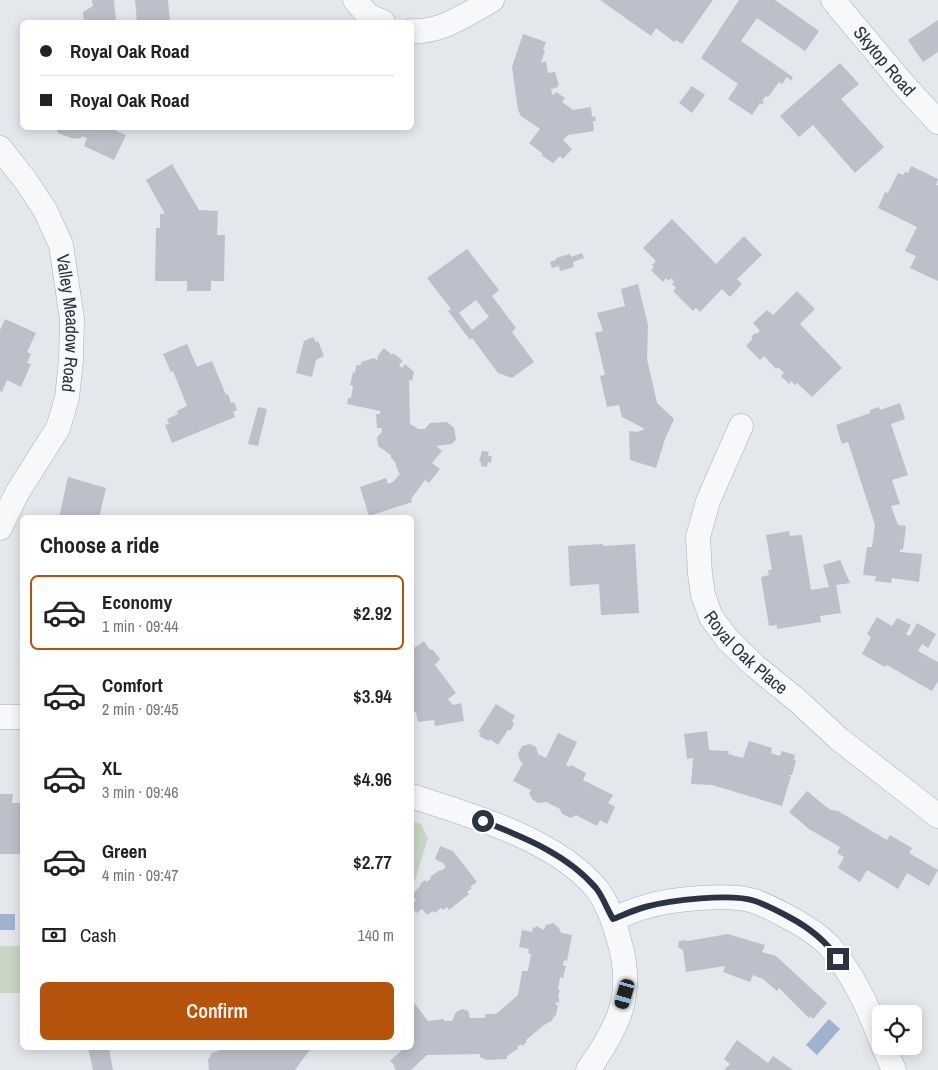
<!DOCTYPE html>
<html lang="en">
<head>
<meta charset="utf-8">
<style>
	body { margin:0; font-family:"Archivo Narrow",sans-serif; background:#f6f6f6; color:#222; height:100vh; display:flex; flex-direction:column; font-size:19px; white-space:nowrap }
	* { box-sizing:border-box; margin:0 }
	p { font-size:16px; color:#767676 }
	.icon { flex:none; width:28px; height:28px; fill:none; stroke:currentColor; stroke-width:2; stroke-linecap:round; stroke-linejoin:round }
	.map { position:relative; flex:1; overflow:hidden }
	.side { position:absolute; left:20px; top:515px; width:394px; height:535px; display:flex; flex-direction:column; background:#fff; border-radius:8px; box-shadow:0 2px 12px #0003 }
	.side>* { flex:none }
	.hud { position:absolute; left:20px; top:20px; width:394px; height:110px; border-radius:8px; box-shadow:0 2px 12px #0003; display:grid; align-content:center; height:110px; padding:0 20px; background:#fff }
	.tools { position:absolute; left:872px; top:1005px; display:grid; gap:10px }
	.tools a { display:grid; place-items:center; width:50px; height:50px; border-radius:8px; background:#fff; box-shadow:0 2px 12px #0003; font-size:25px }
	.end { position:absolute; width:22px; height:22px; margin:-11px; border:6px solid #2b3445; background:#fff; box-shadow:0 0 0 2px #fff }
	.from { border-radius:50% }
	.car { position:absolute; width:15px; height:30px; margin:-15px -8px; border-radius:6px; box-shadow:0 0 4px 1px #0007; background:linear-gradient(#222 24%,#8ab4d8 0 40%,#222 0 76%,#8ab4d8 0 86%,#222 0) }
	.hud b { display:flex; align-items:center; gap:18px; height:48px; font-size:19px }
	.hud b+b { border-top:1px solid #e0e0e0 }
	.hud i { width:12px; height:12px; background:#222 }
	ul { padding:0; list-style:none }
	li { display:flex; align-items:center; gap:15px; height:75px; margin:0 10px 8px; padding:0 10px; border:2px solid transparent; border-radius:8px }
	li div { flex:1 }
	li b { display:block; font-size:19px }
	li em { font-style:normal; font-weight:600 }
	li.on { border-color:#b45309 }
	li>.icon { width:45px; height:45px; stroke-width:1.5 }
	h2 { padding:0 20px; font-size:22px; line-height:60px }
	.pay { display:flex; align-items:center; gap:12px; height:55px; padding:0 20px; font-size:19px }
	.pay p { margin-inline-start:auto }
	.cta { display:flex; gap:10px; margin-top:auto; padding:10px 20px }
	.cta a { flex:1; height:58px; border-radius:8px; background:#b45309; color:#fff; font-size:20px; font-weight:600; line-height:58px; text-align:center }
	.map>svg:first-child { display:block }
	.green { fill:#c9d6c5 }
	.water { fill:#9fb4cc }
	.building { fill:#bbc0ca; fill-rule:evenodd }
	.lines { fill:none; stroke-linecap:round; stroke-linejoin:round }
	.minor-casing { stroke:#a9aeb7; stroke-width:25 }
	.minor { stroke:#f7f8fa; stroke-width:24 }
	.route { stroke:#2b3445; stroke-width:6 }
	.labels { text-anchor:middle; stroke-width:5; stroke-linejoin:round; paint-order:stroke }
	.street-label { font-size:18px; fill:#2b3445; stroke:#f4f6f9 }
</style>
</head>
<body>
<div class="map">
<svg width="938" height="1070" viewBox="0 0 938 1070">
	<rect width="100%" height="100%" fill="#e4e7ec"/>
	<g class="green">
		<polygon points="411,821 421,824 428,838 411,892"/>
		<rect x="0" y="946" width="22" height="47"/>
	</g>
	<g class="water">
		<rect x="0" y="914" width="15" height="16"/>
		<polygon points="829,1019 840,1029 817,1055 806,1045"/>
	</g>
	<g class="building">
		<polygon points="92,0 114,0 116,22 84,22 83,12 93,6"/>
		<polygon points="135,0 168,0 170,22 137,22"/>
		<polygon points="600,0 713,0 682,44 676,40 674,42 656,28 651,36"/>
		<polygon points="739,0 775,0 819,31 805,51 757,18 741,41 793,77 791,81 787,77 782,84 779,82 768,97 766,96 762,101 764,102 762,105 760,103 752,115 728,99 738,84 701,58"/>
		<polygon points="938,20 938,52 923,62 908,40"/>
		<polygon points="523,34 546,42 543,50 545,50 541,63 546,61 548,73 555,72 559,85 557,85 558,87 551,89 552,94 554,95 556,92 565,98 562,102 573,110 591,107 592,117 595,116 596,121 593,121 594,131 568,135 563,140 572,149 563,159 560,156 553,163 541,155 543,154 529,143 540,129 521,116 518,110 512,67"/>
		<polygon points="840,63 859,84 841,99 884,147 855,173 813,125 799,137 780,116"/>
		<polygon points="692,86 705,95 692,113 679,103"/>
		<polygon points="56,128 110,128 126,135 114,160 84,146 87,138 82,136 80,139 78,138 74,139 58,133"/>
		<polygon points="172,164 199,210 218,211 217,235 225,235 224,281 211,281 211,291 187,291 187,281 155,281 156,228 160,228 160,214 165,214 146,180"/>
		<polygon points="911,166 938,179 936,185 938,185 938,281 910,268 916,256 905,251 917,227 878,208 885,192 888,193 898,173 903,175 905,172 908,173"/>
		<polygon points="672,219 716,264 744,236 762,255 737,279 742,284 730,297 722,289 700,312 696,308 693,311 673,291 676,288 672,284 674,282 671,278 668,281 666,278 663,282 651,270 654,267 652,265 656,261 643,248"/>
		<path d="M 467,249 L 499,290 L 492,296 L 516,328 L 512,332 L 534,362 L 512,378 L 498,373 L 472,338 L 470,340 L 448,311 L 451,309 L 427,278 ZM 476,300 L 489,317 L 472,330 L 459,313 Z"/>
		<polygon points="582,253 584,258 573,262 574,267 560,271 559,266 552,268 550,262 556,260 556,258 570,254 571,257"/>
		<polygon points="638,284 648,325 647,359 657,403 674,419 665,439 656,468 630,460 629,431 637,432 645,429 622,417 619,405 607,407 600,376 605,375 595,333 603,331 597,313 625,306 621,289"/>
		<polygon points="797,291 815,309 800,324 842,368 812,397 797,383 795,385 791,381 789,384 781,376 784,373 778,367 776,369 764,356 760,360 746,346 753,338 751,337 755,333 757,334 760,331 753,323 767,310 773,315"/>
		<polygon points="5,319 36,333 27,352 31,354 27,363 31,364 21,387 7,380 2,392 0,391 0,330"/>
		<polygon points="313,337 316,342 318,341 324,356 316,360 312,377 296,373 304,341"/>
		<polygon points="187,344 197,367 212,361 226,395 228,394 231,403 234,402 237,410 233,412 235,417 172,443 165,425 169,424 167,419 178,414 177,411 187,406 173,371 171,372 163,354"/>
		<polygon points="384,348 392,355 393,353 403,361 399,365 402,368 405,364 414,372 412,381 409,380 410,424 418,429 425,429 430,423 447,422 454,428 456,439 452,444 436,446 442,451 432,463 440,469 429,483 425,480 411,499 412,502 369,516 360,487 386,478 388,484 393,482 400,474 398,471 395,462 391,458 391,455 378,446 377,437 382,432 381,428 377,428 376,414 380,414 380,411 347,404 348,398 351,398 353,386 350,385 353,372 355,373 356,366 362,364 361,362 374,358 377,360 378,358 377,357"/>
		<polygon points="900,403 905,419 891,424 908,475 892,480 900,504 891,506 898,525 906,526 903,550 900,549 900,552 922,554 919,582 892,578 891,583 875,581 876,576 863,575 867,547 872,547 875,525 848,442 842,444 836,425 870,413 870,410 879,407 880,410"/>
		<polygon points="258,407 267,409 258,446 248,444"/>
		<polygon points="482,451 489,452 488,456 492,456 491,463 488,462 487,467 481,466 481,462 479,462"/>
		<polygon points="68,477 106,488 99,518 59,518"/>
		<polygon points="789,531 790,536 802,535 811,590 829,587 823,565 840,560 850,583 836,585 841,613 820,616 821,622 777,629 777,625 769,626 761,577 769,575 768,570 772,570 766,535"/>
		<polygon points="603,544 603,546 635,544 639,613 601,615 599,584 570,586 568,546"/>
		<polygon points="877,617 892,626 897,618 911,625 906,634 910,636 917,623 936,634 928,648 922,644 918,651 938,662 938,681 932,691 887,665 885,667 862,654 871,637 867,634"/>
		<polygon points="424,641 430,650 432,649 440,659 435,665 456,693 448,699 453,705 461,703 464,721 435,726 434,720 418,722 416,712 411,713 411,650"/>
		<polygon points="496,704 515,716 512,721 514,724 511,730 508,730 498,745 490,739 489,741 479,736 481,733 478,732"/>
		<polygon points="707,731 709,750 729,751 728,754 743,758 749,741 772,748 771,753 780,756 782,751 795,755 794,760 796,760 792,775 788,775 791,776 782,806 712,785 691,784 693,758 687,759 684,734"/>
		<polygon points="558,733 577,742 566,765 570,767 571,765 586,773 583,780 613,795 608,803 615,807 607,824 600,820 597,826 576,815 571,818 562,814 560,809 546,802 538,803 532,799 529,793 531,790 513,781 523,763 520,761 518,754 522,746 530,744 536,747 538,754 546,758"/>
		<polygon points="807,791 825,806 831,810 838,811 887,840 890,835 912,848 909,853 938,870 929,886 907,873 898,889 867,870 860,882 838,868 844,857 837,853 840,847 809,829 789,812"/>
		<polygon points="0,794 13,794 12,803 22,803 22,854 0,854"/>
		<polygon points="440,846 453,851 477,882 470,887 472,888 467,892 469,894 449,910 447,907 443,910 441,908 435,913 433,911 427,915 422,909 417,913 411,907 411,904 416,900 412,895 421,885 420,884 425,880 426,882 431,879 430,877 440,870 441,871 446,867 443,863 435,859"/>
		<polygon points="553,923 559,928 561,933 572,935 567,961 564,960 563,966 566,966 563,978 560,977 558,990 560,990 558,997 559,998 559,1003 556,1002 556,1005 558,1005 556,1015 552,1019 553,1020 544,1025 525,1041 527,1042 522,1046 521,1044 517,1047 518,1049 507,1056 507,1059 486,1060 480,1057 480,1054 427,1055 411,1070 396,1070 394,1067 395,1066 390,1061 402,1050 411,1048 411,1043 414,1040 411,1038 411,999 428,1021 444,1019 444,1021 452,1021 456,1012 462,1009 468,1011 470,1018 485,1018 485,1014 496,1014 518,995 522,971 528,971 531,954 528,953 529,949 519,947 522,930 532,932 533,927 536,928 536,926 544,930 546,925"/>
		<polygon points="728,934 765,945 762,952 776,956 827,1003 813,1019 810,1016 809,1018 779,988 777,991 763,979 753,975 750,982 723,972 725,966 686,972 683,950 678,947 679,941 683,940 688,941"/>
		<polygon points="737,1040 768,1063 773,1056 793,1070 724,1070 730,1064 724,1059"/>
		<polygon points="88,1048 109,1048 113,1070 93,1070"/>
		<polygon points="224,1048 311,1048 295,1070 209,1070 208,1060 212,1053 224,1049"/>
	</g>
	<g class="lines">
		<g class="minor-casing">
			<g id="minor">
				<polyline points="355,0 369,16 383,22"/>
				<path id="s1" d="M 833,0 L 903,84 L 938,122"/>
				<path d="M 411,31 C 441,33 467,14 492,0"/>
				<path id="s2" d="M 0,148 L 26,181 L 45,210 L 61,245 L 72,319 L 71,360 L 67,398 L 58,428 L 17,493 L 0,528"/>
				<path id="s3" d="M 741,426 L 708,501 L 698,537 L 700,574 L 703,595 L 711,617 L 728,640 L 755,666 L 798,701 L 839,739 L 938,816"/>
				<polyline points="0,717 22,717"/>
				<path d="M 411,796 C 470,815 555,839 596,888 C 608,903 614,922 619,940 C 635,994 619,1026 588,1070"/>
				<path d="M 613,919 C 623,915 634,910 645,907 C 670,899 729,893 754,901 C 766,905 777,911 788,917 C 803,925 820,935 831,948 C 854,976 869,1008 881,1041"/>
				<polyline points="883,1046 894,1070"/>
			</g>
		</g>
		<use href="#minor" class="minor"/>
	</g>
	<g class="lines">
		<path class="route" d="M 483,821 C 523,837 567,854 596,888 C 603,897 607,909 613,919 C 623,915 634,910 645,907 C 670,900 731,893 755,901 C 766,905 778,911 789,917 C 808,927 826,941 838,959"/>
	</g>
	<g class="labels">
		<g class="street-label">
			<text dy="6" stroke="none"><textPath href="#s1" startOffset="80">Skytop Road</textPath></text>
			<text dy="6" stroke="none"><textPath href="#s2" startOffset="194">Valley Meadow Road</textPath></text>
			<text dy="6" stroke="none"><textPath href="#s3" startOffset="251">Royal Oak Place</textPath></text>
		</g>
	</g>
</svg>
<div class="tools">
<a><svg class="icon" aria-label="locate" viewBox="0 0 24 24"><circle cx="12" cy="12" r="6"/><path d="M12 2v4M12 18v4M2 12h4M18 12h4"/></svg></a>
</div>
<i class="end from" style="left:483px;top:821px"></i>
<i class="end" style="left:838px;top:959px"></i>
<i class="car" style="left:625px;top:994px;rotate:196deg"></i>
<div class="hud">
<b><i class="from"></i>Royal Oak Road</b>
<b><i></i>Royal Oak Road</b>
</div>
<section class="side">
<h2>Choose a ride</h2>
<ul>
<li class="on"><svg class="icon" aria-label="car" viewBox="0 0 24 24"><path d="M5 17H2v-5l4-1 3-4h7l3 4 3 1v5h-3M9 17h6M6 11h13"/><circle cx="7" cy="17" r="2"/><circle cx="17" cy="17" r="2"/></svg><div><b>Economy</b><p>1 min · 09:44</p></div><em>$2.92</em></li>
<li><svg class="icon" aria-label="car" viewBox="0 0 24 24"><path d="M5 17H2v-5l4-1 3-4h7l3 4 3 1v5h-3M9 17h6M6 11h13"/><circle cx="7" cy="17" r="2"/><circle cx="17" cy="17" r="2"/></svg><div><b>Comfort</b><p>2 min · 09:45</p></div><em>$3.94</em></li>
<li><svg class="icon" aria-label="car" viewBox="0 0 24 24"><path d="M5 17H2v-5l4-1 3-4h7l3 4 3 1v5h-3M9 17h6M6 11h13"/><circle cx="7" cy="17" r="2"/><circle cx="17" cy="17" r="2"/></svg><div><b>XL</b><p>3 min · 09:46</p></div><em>$4.96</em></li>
<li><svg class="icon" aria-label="car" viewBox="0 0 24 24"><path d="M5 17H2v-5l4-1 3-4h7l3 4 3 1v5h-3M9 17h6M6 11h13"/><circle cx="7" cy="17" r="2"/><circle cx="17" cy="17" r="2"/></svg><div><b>Green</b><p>4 min · 09:47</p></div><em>$2.77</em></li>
</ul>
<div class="pay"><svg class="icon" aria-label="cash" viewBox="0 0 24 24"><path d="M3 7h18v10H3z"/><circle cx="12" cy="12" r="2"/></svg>Cash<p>140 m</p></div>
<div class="cta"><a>Confirm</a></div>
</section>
</div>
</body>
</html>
